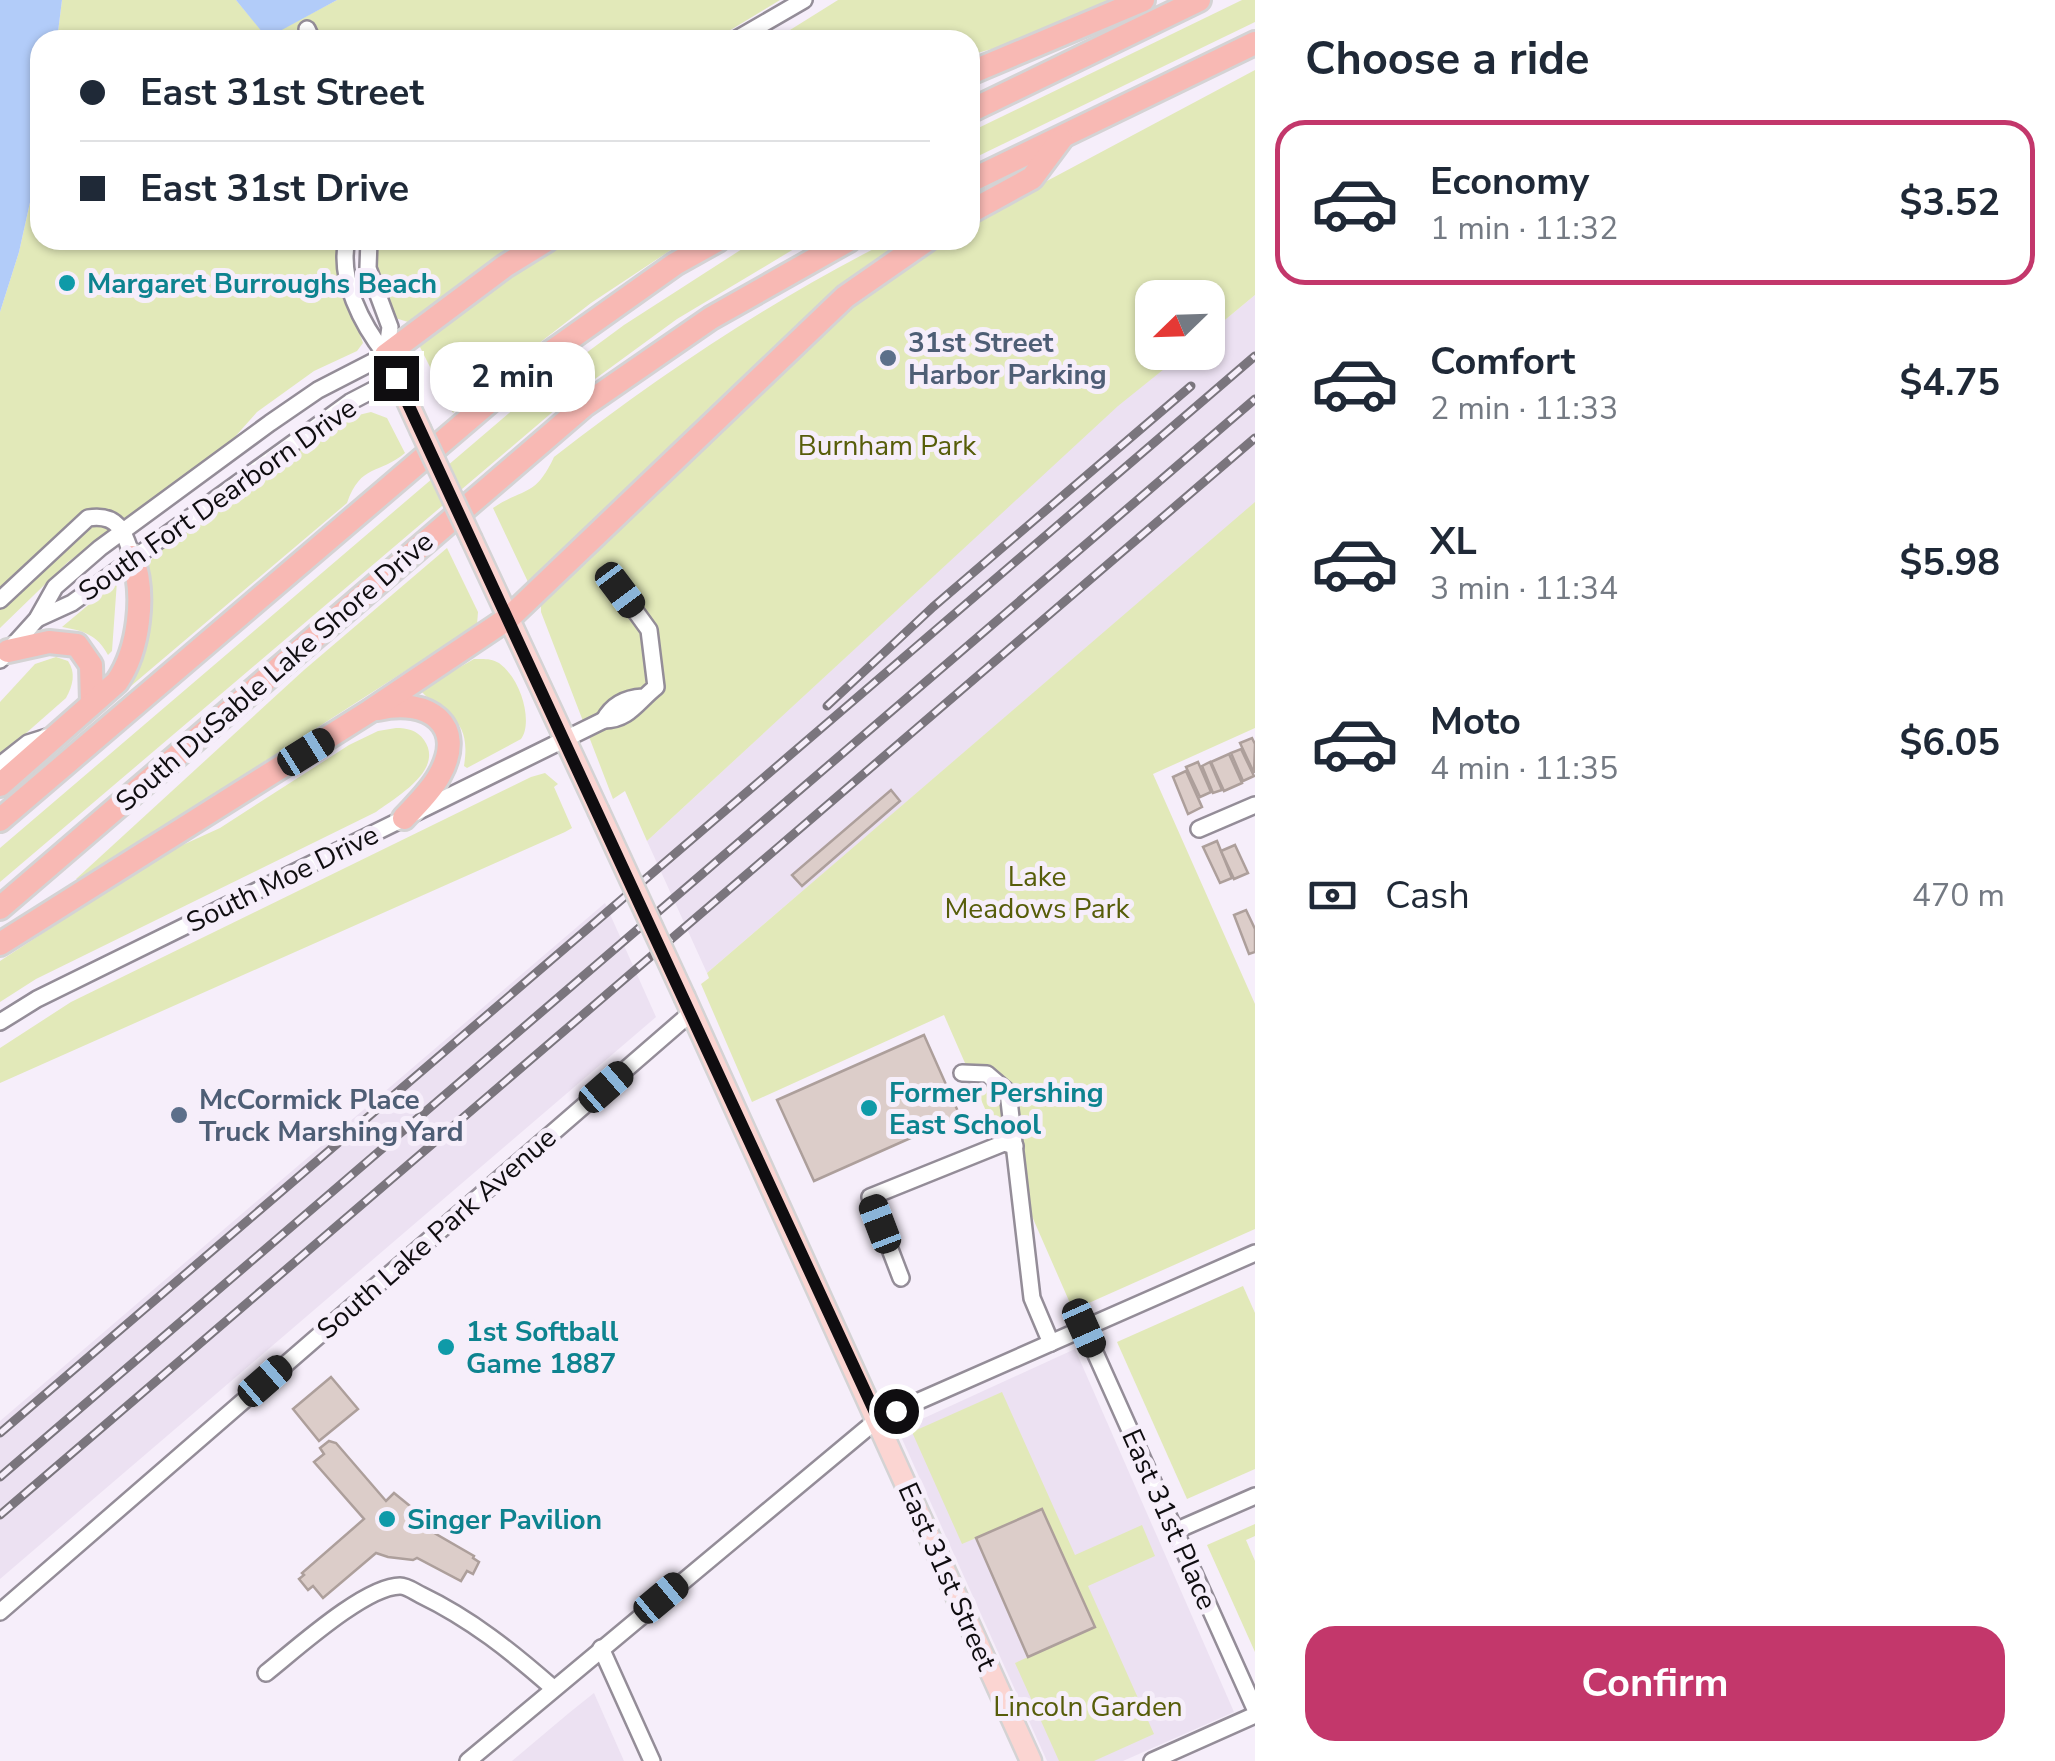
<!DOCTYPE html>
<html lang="en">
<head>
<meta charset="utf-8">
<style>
	body { margin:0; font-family:"Nunito Sans",sans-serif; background:#f2f2f3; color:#1f2937; height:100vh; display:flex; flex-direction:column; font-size:38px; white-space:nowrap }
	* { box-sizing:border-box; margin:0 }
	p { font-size:32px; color:#747a83 }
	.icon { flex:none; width:55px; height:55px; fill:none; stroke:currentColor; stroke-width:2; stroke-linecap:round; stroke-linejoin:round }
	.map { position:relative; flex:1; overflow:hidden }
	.panel { display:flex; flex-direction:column; background:#fff; width:800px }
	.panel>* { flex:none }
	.guide { position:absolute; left:30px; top:30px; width:950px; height:220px; border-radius:30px; box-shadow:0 2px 8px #0004; display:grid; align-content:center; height:220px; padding:0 50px; background:#fff }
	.needle { width:65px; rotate:247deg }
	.fabs { position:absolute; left:1135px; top:280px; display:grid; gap:20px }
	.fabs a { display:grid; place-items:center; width:90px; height:90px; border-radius:20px; background:#fff; box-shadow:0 2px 8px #0004; font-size:50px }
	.end { position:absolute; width:45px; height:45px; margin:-22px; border:12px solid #0f0d10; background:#fff; box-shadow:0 0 0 5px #fff }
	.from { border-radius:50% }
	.bubble { position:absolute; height:70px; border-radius:30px; background:#fff; box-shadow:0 2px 8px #0004; font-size:32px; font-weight:700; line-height:70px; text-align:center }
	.car { position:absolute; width:30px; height:60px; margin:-30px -15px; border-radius:12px; box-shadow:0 0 8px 2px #0007; background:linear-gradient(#222 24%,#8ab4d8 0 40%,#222 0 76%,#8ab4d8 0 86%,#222 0) }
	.guide b { display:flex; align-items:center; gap:35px; height:95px; font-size:38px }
	.guide b+b { border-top:2px solid #e0e1e3 }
	.guide i { width:25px; height:25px; background:#1f2937 }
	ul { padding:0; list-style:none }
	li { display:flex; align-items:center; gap:30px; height:165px; margin:0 20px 15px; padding:0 30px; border:5px solid transparent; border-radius:30px }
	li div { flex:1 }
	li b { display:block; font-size:38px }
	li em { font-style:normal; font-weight:700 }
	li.on { border-color:#c3376b }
	li>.icon { width:90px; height:90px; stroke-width:1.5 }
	h2 { padding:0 50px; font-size:45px; line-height:120px }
	.pay { display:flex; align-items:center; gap:25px; height:110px; padding:0 50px; font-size:38px }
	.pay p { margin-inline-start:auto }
	.action { display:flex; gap:20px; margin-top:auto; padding:20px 50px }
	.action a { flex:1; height:115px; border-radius:30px; background:#c3376b; color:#fff; font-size:40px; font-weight:700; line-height:115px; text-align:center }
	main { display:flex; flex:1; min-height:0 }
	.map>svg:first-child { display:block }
	.built { fill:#ece1f2 }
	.green { fill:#e2e9b9 }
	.water { fill:#b2ccf9 }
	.building { fill:#dccdc9; stroke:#ad9f9b; stroke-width:2.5 }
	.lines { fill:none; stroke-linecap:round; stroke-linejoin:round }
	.minor-casing { stroke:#948d98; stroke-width:20 }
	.major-casing { stroke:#d4d3d4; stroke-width:25 }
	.highway-casing { stroke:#d4d3d4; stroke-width:28 }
	.minor { stroke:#fff; stroke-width:15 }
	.major { stroke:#fbd5d2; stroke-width:20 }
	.highway { stroke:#f8b9b4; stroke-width:22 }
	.rail-casing { stroke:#7a757d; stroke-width:9 }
	.rail { stroke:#f6eefa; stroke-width:5; stroke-dasharray:15; stroke-linecap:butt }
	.major-bridge-casing { stroke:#d4d3d4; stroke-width:25; stroke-linecap:butt }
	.major-bridge { stroke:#fbd5d2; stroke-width:20 }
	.route { stroke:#0f0d10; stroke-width:12 }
	.culture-dot { fill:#0f9aa8; stroke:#f6eefa; stroke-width:4 }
	.service-dot { fill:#5c6f8a; stroke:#f6eefa; stroke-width:4 }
	.labels { text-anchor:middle; stroke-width:10; stroke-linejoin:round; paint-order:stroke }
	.culture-label { font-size:28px; font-weight:bold; fill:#0d838f; stroke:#f6eefa; text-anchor:start }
	.service-label { font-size:28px; font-weight:bold; fill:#4e5e75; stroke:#f6eefa; text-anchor:start }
	.park-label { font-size:28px; fill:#575d0a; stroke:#f6eefa }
	.street-label { font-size:28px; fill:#0f0d10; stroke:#f6eefa }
</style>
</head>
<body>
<main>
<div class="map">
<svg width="1255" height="1761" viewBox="0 0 1255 1761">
	<rect width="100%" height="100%" fill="#f6eefa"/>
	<g class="built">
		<polygon points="1255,295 1255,503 707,973 647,841 1118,405 1184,353 1208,352 1208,334"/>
		<polygon points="605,903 656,1017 0,1579 0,1421"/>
		<polygon points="1075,1349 1234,1712 1123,1761 1047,1761 898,1430"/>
		<polygon points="594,1693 624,1761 512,1761 569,1713"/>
	</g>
	<g class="green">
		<polygon points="62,0 236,0 267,37 337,0 780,0 714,40 57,40"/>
		<polygon points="838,0 1122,0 1028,39 970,55 970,40 754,40 790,30"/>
		<polygon points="1242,0 1255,0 1255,22 970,160 970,132"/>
		<polygon points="1255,70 1255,295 1208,334 1208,298 1152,298 1152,352 1184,353 1118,406 647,841 625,791 613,799 541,612 541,602 815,338 859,300 941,240 970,240 970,222"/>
		<polygon points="40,157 40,240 342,240 340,277 363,343 357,351 314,371 257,412 233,439 68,562 0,628 0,312 19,252"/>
		<polygon points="375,240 520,240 418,318 408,322 392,317 375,272"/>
		<polygon points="567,240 686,240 591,303 493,379 490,377 453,413 419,345 514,272"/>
		<polygon points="756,240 809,240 677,319 569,398 0,882 0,848 536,390 624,325"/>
		<path d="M 891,240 L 906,240 L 823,303 L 528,582 L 493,508 C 524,487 535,498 554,457 C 661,374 770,301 891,240 Z"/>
		<path d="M 371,412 L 387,418 L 405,453 C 379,475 361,463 347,503 L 118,697 L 115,694 L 148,565 L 156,553 L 342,419 Z"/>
		<polygon points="1255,502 1255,728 1153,774 1255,1004 1255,1229 1073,1310 944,1015 752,1102 701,984 709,978 707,973"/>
		<polygon points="447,548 478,612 477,625 80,880 76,879 304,670"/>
		<path d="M 117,581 L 112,651 L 108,655 C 97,634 83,631 62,627 Z"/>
		<path d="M 56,657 L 68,661 C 76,673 73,685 66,698 L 0,756 L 0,702 L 35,664 Z"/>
		<path d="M 474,659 C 483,659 491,658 499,663 C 522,680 533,723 521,739 L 467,768 L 464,766 C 472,715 445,718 420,690 Z"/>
		<path d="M 396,728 C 407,728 417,730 424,740 C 445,770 396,797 376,812 L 36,979 L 0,1002 L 0,961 L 165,853 L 220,828 L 349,745 L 378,731 Z"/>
		<polygon points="545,773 558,784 554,787 572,828 565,832 0,1083 0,1048 71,1002 531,777"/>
		<polygon points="1243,1286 1255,1313 1255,1469 1187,1499 1117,1342"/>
		<polygon points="1002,1392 1075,1555 1142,1525 1155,1556 1088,1586 1154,1734 1094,1761 1059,1761 1015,1663 1094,1627 1042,1510 962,1544 912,1432"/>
		<polygon points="1255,1524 1255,1536 1246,1540 1255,1561 1255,1652 1207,1545"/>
	</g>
	<g class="water">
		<polygon points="0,0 62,0 57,40 40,40 40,157 19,252 0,312"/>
		<polygon points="236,0 337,0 267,38"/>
	</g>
	<g class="building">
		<polygon points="1252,738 1255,744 1254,773 1240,743"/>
		<polygon points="1241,749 1254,776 1243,781 1231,753"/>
		<polygon points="1229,754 1242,783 1224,791 1211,762"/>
		<polygon points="1198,762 1211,792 1200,797 1186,767"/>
		<polygon points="1210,762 1222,790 1213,793 1202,766"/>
		<polygon points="1186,771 1202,807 1188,814 1173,777"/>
		<polygon points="891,790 900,801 802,886 792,875"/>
		<polygon points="1217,841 1232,878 1220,883 1203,847"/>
		<polygon points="1235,845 1248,873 1234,879 1221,851"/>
		<polygon points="1246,910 1255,929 1255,952 1249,954 1234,915"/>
		<polygon points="924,1035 960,1116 814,1181 777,1100"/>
		<polygon points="331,1377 358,1409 319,1441 293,1409"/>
		<polygon points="329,1441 336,1443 386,1501 394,1493 415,1510 410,1519 474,1556 473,1558 479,1562 473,1574 467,1571 461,1581 417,1558 413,1560 388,1557 376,1553 323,1598 313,1586 308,1590 299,1579 304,1575 302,1573 364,1519 314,1462 324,1454 320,1448"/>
		<polygon points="1042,1509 1095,1627 1028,1657 976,1538"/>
	</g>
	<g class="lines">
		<g class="minor-casing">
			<g id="minor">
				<polyline points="307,29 312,40"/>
				<polyline points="735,40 804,0"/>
				<path d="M 347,240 C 338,279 362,325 386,355"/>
				<polyline points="369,240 368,268 390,327 386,355"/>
				<path d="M 620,590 L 649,630 L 656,687 C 638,701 629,720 604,720 C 612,705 625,698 643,697"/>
				<path d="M 0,600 L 88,518 C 118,513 125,532 132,557"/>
				<polyline points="37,619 72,603 350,402 396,378"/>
				<polyline points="0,660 37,619 55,587 100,548 270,423 318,390 386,355"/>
				<polyline points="0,765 28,743 47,737"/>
				<polyline points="1199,829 1255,805"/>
				<polyline points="0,1022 37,999 604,720"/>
				<polyline points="962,1073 987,1074 1008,1092 1032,1298 1051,1343"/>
				<polyline points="901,1278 870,1197 1004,1143 1015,1146"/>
				<polyline points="1084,1328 1255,1709"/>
				<polyline points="1175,1531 1255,1496"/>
				<polyline points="0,1612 692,1012"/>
				<polyline points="601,1648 652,1761"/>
				<path d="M 266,1673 C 295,1650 365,1586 400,1586 C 407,1586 415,1592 421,1595 C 471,1619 512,1652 553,1688"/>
				<polyline points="468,1761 878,1419 1255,1253"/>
				<polyline points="1152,1761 1255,1715"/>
			</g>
		</g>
		<g class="major-casing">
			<g id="major">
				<polyline points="386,355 420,429"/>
				<polyline points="472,540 598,810"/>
				<polyline points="685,998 1031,1761"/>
			</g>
		</g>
		<g class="highway-casing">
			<g id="highway">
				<polyline points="970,73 1143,0"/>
				<polyline points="970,111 1199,0"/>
				<polyline points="970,181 1255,43"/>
				<polyline points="970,212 1032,178 1061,139"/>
				<polyline points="386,355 505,266 547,240"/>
				<polyline points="8,651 49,642 77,645 91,665 92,703"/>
				<path d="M 378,709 C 428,697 468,725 439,776 C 430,792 416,805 404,818"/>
				<path d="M 0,785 L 117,682 C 139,650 146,593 132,557"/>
				<polyline points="0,820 530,367 675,264 718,240"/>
				<polyline points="0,908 585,405 711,318 849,240"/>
				<polyline points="0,944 370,711 510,617 845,297 927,240"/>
			</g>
		</g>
		<use href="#minor" class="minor"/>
		<use href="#major" class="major"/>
		<use href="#highway" class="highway"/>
		<g class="rail-casing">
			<g id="rail">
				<polyline points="827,706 933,607 1191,386"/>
				<polyline points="0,1433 1255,356"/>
				<polyline points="0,1477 1255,399"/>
				<polyline points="0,1515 1255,438"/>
			</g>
		</g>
		<use href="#rail" class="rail"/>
		<g class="major-bridge-casing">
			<g id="major-bridge">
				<polyline points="420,429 472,540"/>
				<polyline points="598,810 685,998"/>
			</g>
		</g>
		<use href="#major-bridge" class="major-bridge"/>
	</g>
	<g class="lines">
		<polyline class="route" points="396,378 878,1419 896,1411"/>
	</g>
	<g class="culture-dot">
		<circle cx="67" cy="283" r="10"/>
		<circle cx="869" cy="1108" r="10"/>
		<circle cx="446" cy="1347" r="10"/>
		<circle cx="387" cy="1519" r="10"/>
	</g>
	<g class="service-dot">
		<circle cx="888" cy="358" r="10"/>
		<circle cx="179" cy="1115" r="10"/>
	</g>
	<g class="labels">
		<g class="culture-label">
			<text x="87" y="293">Margaret Burroughs Beach</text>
			<text x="889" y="1102">Former Pershing<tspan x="889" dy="32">East School</tspan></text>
			<text x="466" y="1341">1st Softball<tspan x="466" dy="32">Game 1887</tspan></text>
			<text x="407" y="1529">Singer Pavilion</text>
		</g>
		<g class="service-label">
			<text x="908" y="352">31st Street<tspan x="908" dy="32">Harbor Parking</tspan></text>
			<text x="199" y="1109">McCormick Place<tspan x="199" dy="32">Truck Marshing Yard</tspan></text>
		</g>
		<g class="park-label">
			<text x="887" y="455">Burnham Park</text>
			<text x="1037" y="886">Lake<tspan x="1037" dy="32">Meadows Park</tspan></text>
			<text x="1088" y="1716">Lincoln Garden</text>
		</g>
		<g class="street-label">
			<text transform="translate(217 499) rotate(-35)" y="10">South Fort Dearborn Drive</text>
			<text transform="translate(274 671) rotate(-41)" y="10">South DuSable Lake Shore Drive</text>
			<text transform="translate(282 878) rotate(-26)" y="10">South Moe Drive</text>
			<text transform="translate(436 1233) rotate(-41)" y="10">South Lake Park Avenue</text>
			<text transform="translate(1170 1519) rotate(66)" y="10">East 31st Place</text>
			<text transform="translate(948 1576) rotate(66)" y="10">East 31st Street</text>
		</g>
	</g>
</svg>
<div class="fabs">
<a><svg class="needle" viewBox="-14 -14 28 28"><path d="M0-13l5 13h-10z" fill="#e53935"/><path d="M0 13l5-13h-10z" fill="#747a83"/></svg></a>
</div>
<i class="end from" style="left:896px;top:1411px"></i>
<i class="end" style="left:396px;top:378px"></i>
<div class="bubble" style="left:430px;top:342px;width:165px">2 min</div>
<i class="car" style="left:620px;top:590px;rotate:143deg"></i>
<i class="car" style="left:306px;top:752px;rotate:58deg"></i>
<i class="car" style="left:606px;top:1087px;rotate:49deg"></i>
<i class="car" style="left:880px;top:1224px;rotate:339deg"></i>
<i class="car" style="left:1084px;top:1328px;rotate:156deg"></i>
<i class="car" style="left:265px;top:1381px;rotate:49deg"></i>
<i class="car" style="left:661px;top:1598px;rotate:50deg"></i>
<div class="guide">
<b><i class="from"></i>East 31st Street</b>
<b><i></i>East 31st Drive</b>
</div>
</div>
<section class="panel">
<h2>Choose a ride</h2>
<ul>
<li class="on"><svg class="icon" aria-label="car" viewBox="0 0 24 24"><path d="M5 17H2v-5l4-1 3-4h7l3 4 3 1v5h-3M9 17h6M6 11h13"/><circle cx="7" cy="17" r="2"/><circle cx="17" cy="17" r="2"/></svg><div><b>Economy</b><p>1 min · 11:32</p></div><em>$3.52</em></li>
<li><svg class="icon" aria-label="car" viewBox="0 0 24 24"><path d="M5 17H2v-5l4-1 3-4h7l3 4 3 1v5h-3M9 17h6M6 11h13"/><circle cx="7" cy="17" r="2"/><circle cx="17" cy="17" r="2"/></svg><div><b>Comfort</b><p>2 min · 11:33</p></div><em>$4.75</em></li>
<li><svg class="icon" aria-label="car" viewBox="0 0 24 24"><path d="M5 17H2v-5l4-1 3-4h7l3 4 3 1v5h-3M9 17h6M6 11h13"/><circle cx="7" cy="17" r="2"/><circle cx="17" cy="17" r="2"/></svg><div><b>XL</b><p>3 min · 11:34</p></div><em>$5.98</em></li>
<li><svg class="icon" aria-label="car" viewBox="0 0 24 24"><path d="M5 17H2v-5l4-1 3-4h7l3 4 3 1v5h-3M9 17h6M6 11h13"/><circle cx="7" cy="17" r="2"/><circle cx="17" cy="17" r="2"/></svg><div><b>Moto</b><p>4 min · 11:35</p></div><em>$6.05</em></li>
</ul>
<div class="pay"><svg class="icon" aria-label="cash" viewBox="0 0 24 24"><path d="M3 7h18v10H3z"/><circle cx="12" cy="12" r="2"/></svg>Cash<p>470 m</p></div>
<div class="action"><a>Confirm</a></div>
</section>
</main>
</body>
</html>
